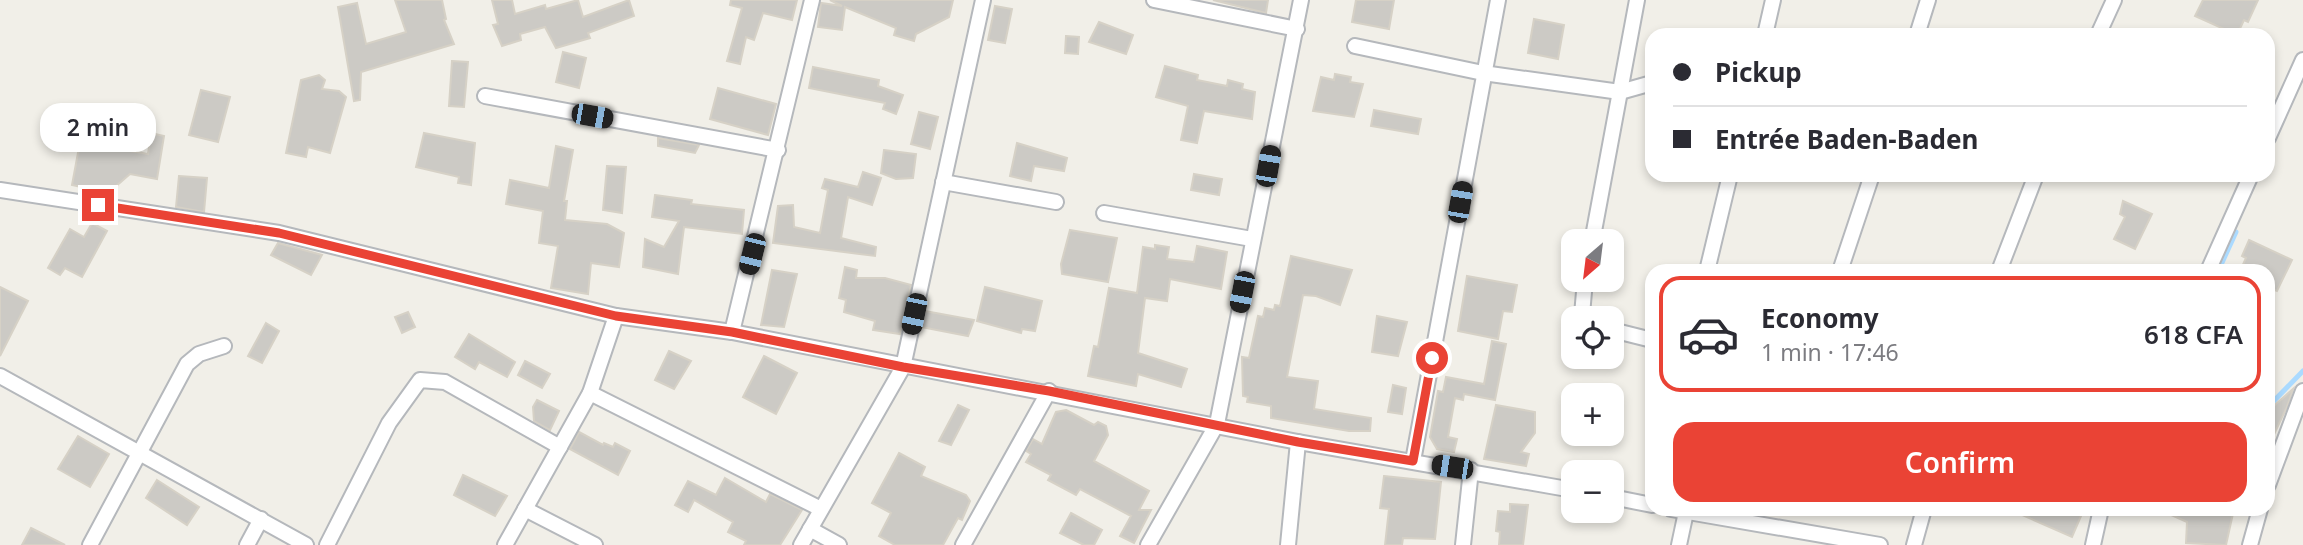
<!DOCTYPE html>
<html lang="en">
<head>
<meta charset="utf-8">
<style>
	body { margin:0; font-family:"Noto Sans",sans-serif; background:#f2f2f3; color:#2b2b33; height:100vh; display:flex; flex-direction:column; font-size:26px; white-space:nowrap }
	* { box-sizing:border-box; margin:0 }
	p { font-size:23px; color:#7c7c81 }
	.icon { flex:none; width:38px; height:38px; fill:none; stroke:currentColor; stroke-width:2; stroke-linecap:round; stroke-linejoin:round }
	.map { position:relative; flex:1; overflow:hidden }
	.panel { position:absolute; left:1645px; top:264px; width:630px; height:252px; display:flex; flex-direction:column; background:#fff; border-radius:21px; box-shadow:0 4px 10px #0003 }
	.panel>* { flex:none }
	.hud { position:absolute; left:1645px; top:28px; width:630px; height:154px; border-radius:21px; box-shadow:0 4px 10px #0003; display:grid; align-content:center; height:154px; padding:0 28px; background:#fff }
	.needle { width:46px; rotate:208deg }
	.buttons { position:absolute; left:1561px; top:229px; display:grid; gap:14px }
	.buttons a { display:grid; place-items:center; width:63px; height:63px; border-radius:14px; background:#fff; box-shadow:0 4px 10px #0003; font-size:35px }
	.end { position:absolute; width:32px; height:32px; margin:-16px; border:9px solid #ea4335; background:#fff; box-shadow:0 0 0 4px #fff }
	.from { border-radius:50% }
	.bubble { position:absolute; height:49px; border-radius:21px; background:#fff; box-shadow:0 4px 10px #0003; font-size:23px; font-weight:600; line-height:49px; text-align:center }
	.car { position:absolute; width:21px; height:42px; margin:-21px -10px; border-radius:9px; box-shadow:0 0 5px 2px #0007; background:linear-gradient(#222 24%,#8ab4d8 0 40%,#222 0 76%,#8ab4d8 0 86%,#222 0) }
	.hud b { display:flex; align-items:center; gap:24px; height:66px; font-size:26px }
	.hud b+b { border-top:2px solid #e1e1e2 }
	.hud i { width:18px; height:18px; background:#2b2b33 }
	ul { padding:12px 0 0; list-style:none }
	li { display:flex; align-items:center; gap:21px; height:116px; margin:0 14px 10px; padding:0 14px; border:4px solid transparent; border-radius:21px }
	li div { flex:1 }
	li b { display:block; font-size:26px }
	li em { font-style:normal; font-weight:600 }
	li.current { border-color:#ea4335 }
	li>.icon { width:63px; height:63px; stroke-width:1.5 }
	.primary-button { display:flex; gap:14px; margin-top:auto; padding:14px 28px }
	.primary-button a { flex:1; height:80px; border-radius:21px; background:#ea4335; color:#fff; font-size:28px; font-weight:600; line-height:80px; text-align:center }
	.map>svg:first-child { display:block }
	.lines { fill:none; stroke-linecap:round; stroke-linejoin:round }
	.stream { stroke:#aadaff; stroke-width:5 }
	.building { fill:#cccac5; stroke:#d6d1c6; stroke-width:2 }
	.street-casing { stroke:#b5b8bc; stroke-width:18 }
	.street { stroke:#fff; stroke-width:14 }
	.route { stroke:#ea4335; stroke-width:9 }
</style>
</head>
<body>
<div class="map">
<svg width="2303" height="545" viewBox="0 0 2303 545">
	<rect width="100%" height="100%" fill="#f1efe8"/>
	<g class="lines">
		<g class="stream">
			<polyline points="2220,267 2236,232"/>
			<polyline points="2268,407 2303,371"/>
		</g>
	</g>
	<g class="building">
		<polygon points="395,0 442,0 446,19 444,20 454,44 361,72 360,100 354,101 338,7 357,3 366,44 406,32"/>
		<polygon points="492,0 512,0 515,14 545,5 546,9 578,0 583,17 629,0 634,16 588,33 590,38 556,48 545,27 520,34 521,40 502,46 493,25 498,24"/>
		<polygon points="731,0 797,0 792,20 763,13 754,40 746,37 740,64 727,61 742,8 730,5"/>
		<polygon points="830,0 953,0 949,17 916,34 914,41 894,35 896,28 845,7 842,30 818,27 821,3 842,6"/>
		<polygon points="1213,0 1268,0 1266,13"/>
		<polygon points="1356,0 1394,0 1389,29 1352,22"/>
		<polygon points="2203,0 2258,0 2248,22 2244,20 2237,35 2195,16"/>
		<polygon points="995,6 1012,9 1005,43 988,40"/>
		<polygon points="1534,19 1564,25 1558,59 1528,53"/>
		<polygon points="1099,22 1133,35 1126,54 1089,42"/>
		<polygon points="1066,36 1079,37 1078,54 1065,53"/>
		<polygon points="563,52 586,58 579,88 556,82"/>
		<polygon points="452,61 468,62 464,107 449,106"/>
		<polygon points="1165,66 1198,75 1197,80 1227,86 1228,80 1243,84 1242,89 1255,92 1252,119 1204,111 1197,143 1181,140 1188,106 1156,97"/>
		<polygon points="813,67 879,80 878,86 903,95 896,114 883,109 885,103 809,88"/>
		<polygon points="1335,74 1351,77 1350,82 1363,84 1354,117 1313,111 1321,77 1334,80"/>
		<polygon points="319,75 325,80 322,89 339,91 346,97 330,153 308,147 306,157 286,153 301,80"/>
		<polygon points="718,88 776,104 768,135 710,119"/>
		<polygon points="201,90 230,97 218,142 189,135"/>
		<polygon points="1374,110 1421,119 1418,134 1371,126"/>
		<polygon points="919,112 938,117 930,149 911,144"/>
		<polygon points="151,133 164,136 157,179 130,174 115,187 99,191 72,185 80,142 148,154"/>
		<polygon points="424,133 475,143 471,185 458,183 459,177 416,167"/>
		<polygon points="658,138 699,145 695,153 658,146"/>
		<polygon points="1017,143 1067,158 1064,171 1034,166 1031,181 1010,176"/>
		<polygon points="556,146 573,150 564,201 567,201 565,220 607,224 624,233 619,267 591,263 588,294 551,288 558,246 539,243 543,211 506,204 510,180 549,188"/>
		<polygon points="884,150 916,154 913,178 896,179 881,173"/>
		<polygon points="607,166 626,167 622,213 603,210"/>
		<polygon points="863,172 881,178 872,205 848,197 841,238 876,247 875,256 773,243 778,206 793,205 794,227 820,233 828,190 822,188 825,179 858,187"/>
		<polygon points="1194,174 1222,179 1219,195 1191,190"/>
		<polygon points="179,176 207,178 204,212 176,207"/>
		<polygon points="655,195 692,200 691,204 744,210 742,234 684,227 678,274 643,267 645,239 664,247 679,221 652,217"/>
		<polygon points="2123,201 2152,214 2135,249 2114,239 2125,217 2120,214"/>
		<polygon points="92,223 107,231 82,277 65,268 60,275 48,268 70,229 84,237"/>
		<polygon points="1070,230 1117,238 1108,282 1062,274 1061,264"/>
		<polygon points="2249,240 2292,260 2277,291 2268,287 2268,271 2240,271 2246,258 2242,256"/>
		<polygon points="278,243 322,255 311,275 271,255"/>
		<polygon points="1155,245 1169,247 1167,259 1194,262 1197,246 1227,252 1221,289 1170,279 1167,301 1145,298 1138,353 1187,369 1181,387 1138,374 1136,386 1088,376 1094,346 1098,347 1109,288 1137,293 1143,247 1155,249"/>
		<polygon points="1291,256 1352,270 1340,305 1316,296 1303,295 1287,377 1318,381 1314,409 1371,418 1370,431 1349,431 1271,418 1271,406 1247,402 1248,397 1243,396 1242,357 1249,358 1258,316 1263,317 1265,308 1274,310 1275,305 1280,306"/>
		<polygon points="845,267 857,270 856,278 885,278 911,285 900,334 873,330 875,321 844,312 846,300 839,298"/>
		<polygon points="772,270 797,274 784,327 761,325"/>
		<polygon points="1467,276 1517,285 1512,312 1503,311 1498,339 1458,331"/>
		<polygon points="0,287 28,301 0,356"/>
		<polygon points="985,287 1042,301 1035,331 1022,329 1021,333 977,321"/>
		<polygon points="925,311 974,320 968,336 921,327"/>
		<polygon points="408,312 415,327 402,333 395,317"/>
		<polygon points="1377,316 1407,322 1398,356 1372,352"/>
		<polygon points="266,323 279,331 262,363 248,356"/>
		<polygon points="469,334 515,362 507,377 479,362 475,369 455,357"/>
		<polygon points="1492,341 1506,344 1495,400 1464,394 1463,400 1455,398 1448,437 1457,439 1454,452 1437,449 1430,437 1438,391 1443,392 1446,377 1484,384"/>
		<polygon points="669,351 691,361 674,389 655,380"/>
		<polygon points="764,356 797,373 776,414 743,397"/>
		<polygon points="525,361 550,374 542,388 518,375"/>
		<polygon points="1393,385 1406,388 1402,414 1388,412"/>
		<polygon points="2293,389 2287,407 2268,447 2268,411"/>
		<polygon points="537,400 559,411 550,430 534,421 533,407"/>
		<polygon points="958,405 969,410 951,445 939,441"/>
		<polygon points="1496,405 1535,412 1535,433 1521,452 1529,454 1526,466 1484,459"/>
		<polygon points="1066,410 1094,425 1098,422 1106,426 1108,435 1094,461 1149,491 1139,510 1151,510 1134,543 1120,536 1131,516 1080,489 1076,495 1048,480 1051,475 1026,462 1031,454 1026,451 1033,439 1042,444 1056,412"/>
		<polygon points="579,432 603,445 604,443 613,447 615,443 630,451 618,475 570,449"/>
		<polygon points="78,436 109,454 90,487 58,469"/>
		<polygon points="899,453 925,467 921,476 966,495 970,501 962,520 958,518 943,545 895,545 879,536 891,513 872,503"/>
		<polygon points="463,475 507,496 495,516 454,495"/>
		<polygon points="1384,476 1441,482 1435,539 1403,538 1402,545 1385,545 1389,509 1380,508"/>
		<polygon points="725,478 766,502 770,494 802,510 780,545 744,545 746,541 728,532 733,522 694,500 688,512 675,505 688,481 716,495"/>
		<polygon points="157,480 199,507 187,525 146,498"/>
		<polygon points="1510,504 1528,505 1523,545 1499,545 1500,532 1496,531 1498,511 1510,512"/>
		<polygon points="2084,509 2072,537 2011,510 2011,509"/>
		<polygon points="2158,509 2234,509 2226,545 2186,543 2187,522"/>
		<polygon points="1071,513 1102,530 1094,545 1084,545 1060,533"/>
		<polygon points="31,528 65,545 22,545"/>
	</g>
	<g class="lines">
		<g class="street-casing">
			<g id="street">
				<polyline points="1154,0 1297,29"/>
				<polyline points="1765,35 1773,0"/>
				<polyline points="1917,35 1928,0"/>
				<polyline points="2098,35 2114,0"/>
				<polyline points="1355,46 1483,73 1620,92 1652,83"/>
				<polyline points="485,96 778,150"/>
				<polyline points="2268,138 2303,60"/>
				<polyline points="943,182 1056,202"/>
				<polyline points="0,190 279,233 616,316 732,332 1298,442 1573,490"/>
				<polyline points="1104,213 1252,239"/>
				<polyline points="1592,242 1637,0"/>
				<polyline points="1707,271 1730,175"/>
				<polyline points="1840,271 1872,175"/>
				<polyline points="1999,271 2036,175"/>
				<polyline points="2208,271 2251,175"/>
				<polyline points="1585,280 1582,315 1586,318"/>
				<polyline points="1612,330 1652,340"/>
				<polyline points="732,332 812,0"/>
				<polyline points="0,376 306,545"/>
				<polyline points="590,393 821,509"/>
				<polyline points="1413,461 1498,0"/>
				<polyline points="2268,485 2303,391"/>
				<polyline points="1612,497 1652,505"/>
				<polyline points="525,509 595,545"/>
				<polyline points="1671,509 1880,545"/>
				<polyline points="810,529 839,545"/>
				<polyline points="90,545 187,364 199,354 224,346"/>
				<polyline points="247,545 261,519"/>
				<polyline points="327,545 389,423 420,380 445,382 560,447"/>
				<polyline points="505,545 590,393 616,316"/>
				<polyline points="801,545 903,367 983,0"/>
				<polyline points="963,545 1049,391"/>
				<polyline points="1148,545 1217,424 1301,0"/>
				<polyline points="1288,545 1298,442"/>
				<polyline points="1463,545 1471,470"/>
				<polyline points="1679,545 1686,512"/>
				<polyline points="1914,545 1924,509"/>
				<polyline points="2093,545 2101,509"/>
				<polyline points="2250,545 2260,509"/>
			</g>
		</g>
		<use href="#street" class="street"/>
	</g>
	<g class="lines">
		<polyline class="route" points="98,205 279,233 616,316 732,332 903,367 1049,391 1298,442 1413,461 1432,358"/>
	</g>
</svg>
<div class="buttons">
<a><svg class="needle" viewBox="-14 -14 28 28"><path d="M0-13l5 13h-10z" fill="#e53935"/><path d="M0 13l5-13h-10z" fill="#7c7c81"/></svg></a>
<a><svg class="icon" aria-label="locate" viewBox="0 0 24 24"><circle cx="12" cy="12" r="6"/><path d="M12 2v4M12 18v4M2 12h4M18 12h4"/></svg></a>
<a>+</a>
<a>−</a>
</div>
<i class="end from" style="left:1432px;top:358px"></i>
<i class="end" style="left:98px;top:205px"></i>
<div class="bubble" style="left:40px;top:103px;width:116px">2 min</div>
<i class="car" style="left:592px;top:116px;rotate:100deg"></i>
<i class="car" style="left:1268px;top:166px;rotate:10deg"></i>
<i class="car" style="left:1460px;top:202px;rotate:10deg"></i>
<i class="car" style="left:752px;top:254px;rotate:194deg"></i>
<i class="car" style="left:1242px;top:292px;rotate:191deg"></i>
<i class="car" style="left:914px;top:314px;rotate:192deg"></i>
<i class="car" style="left:1452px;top:467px;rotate:279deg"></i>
<div class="hud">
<b><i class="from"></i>Pickup</b>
<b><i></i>Entrée Baden-Baden</b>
</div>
<section class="panel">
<ul>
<li class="current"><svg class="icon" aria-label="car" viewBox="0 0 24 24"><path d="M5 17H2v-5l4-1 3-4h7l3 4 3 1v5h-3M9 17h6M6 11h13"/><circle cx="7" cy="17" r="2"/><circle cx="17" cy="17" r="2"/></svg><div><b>Economy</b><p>1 min · 17:46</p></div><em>618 CFA</em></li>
</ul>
<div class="primary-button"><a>Confirm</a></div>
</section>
</div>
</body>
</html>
